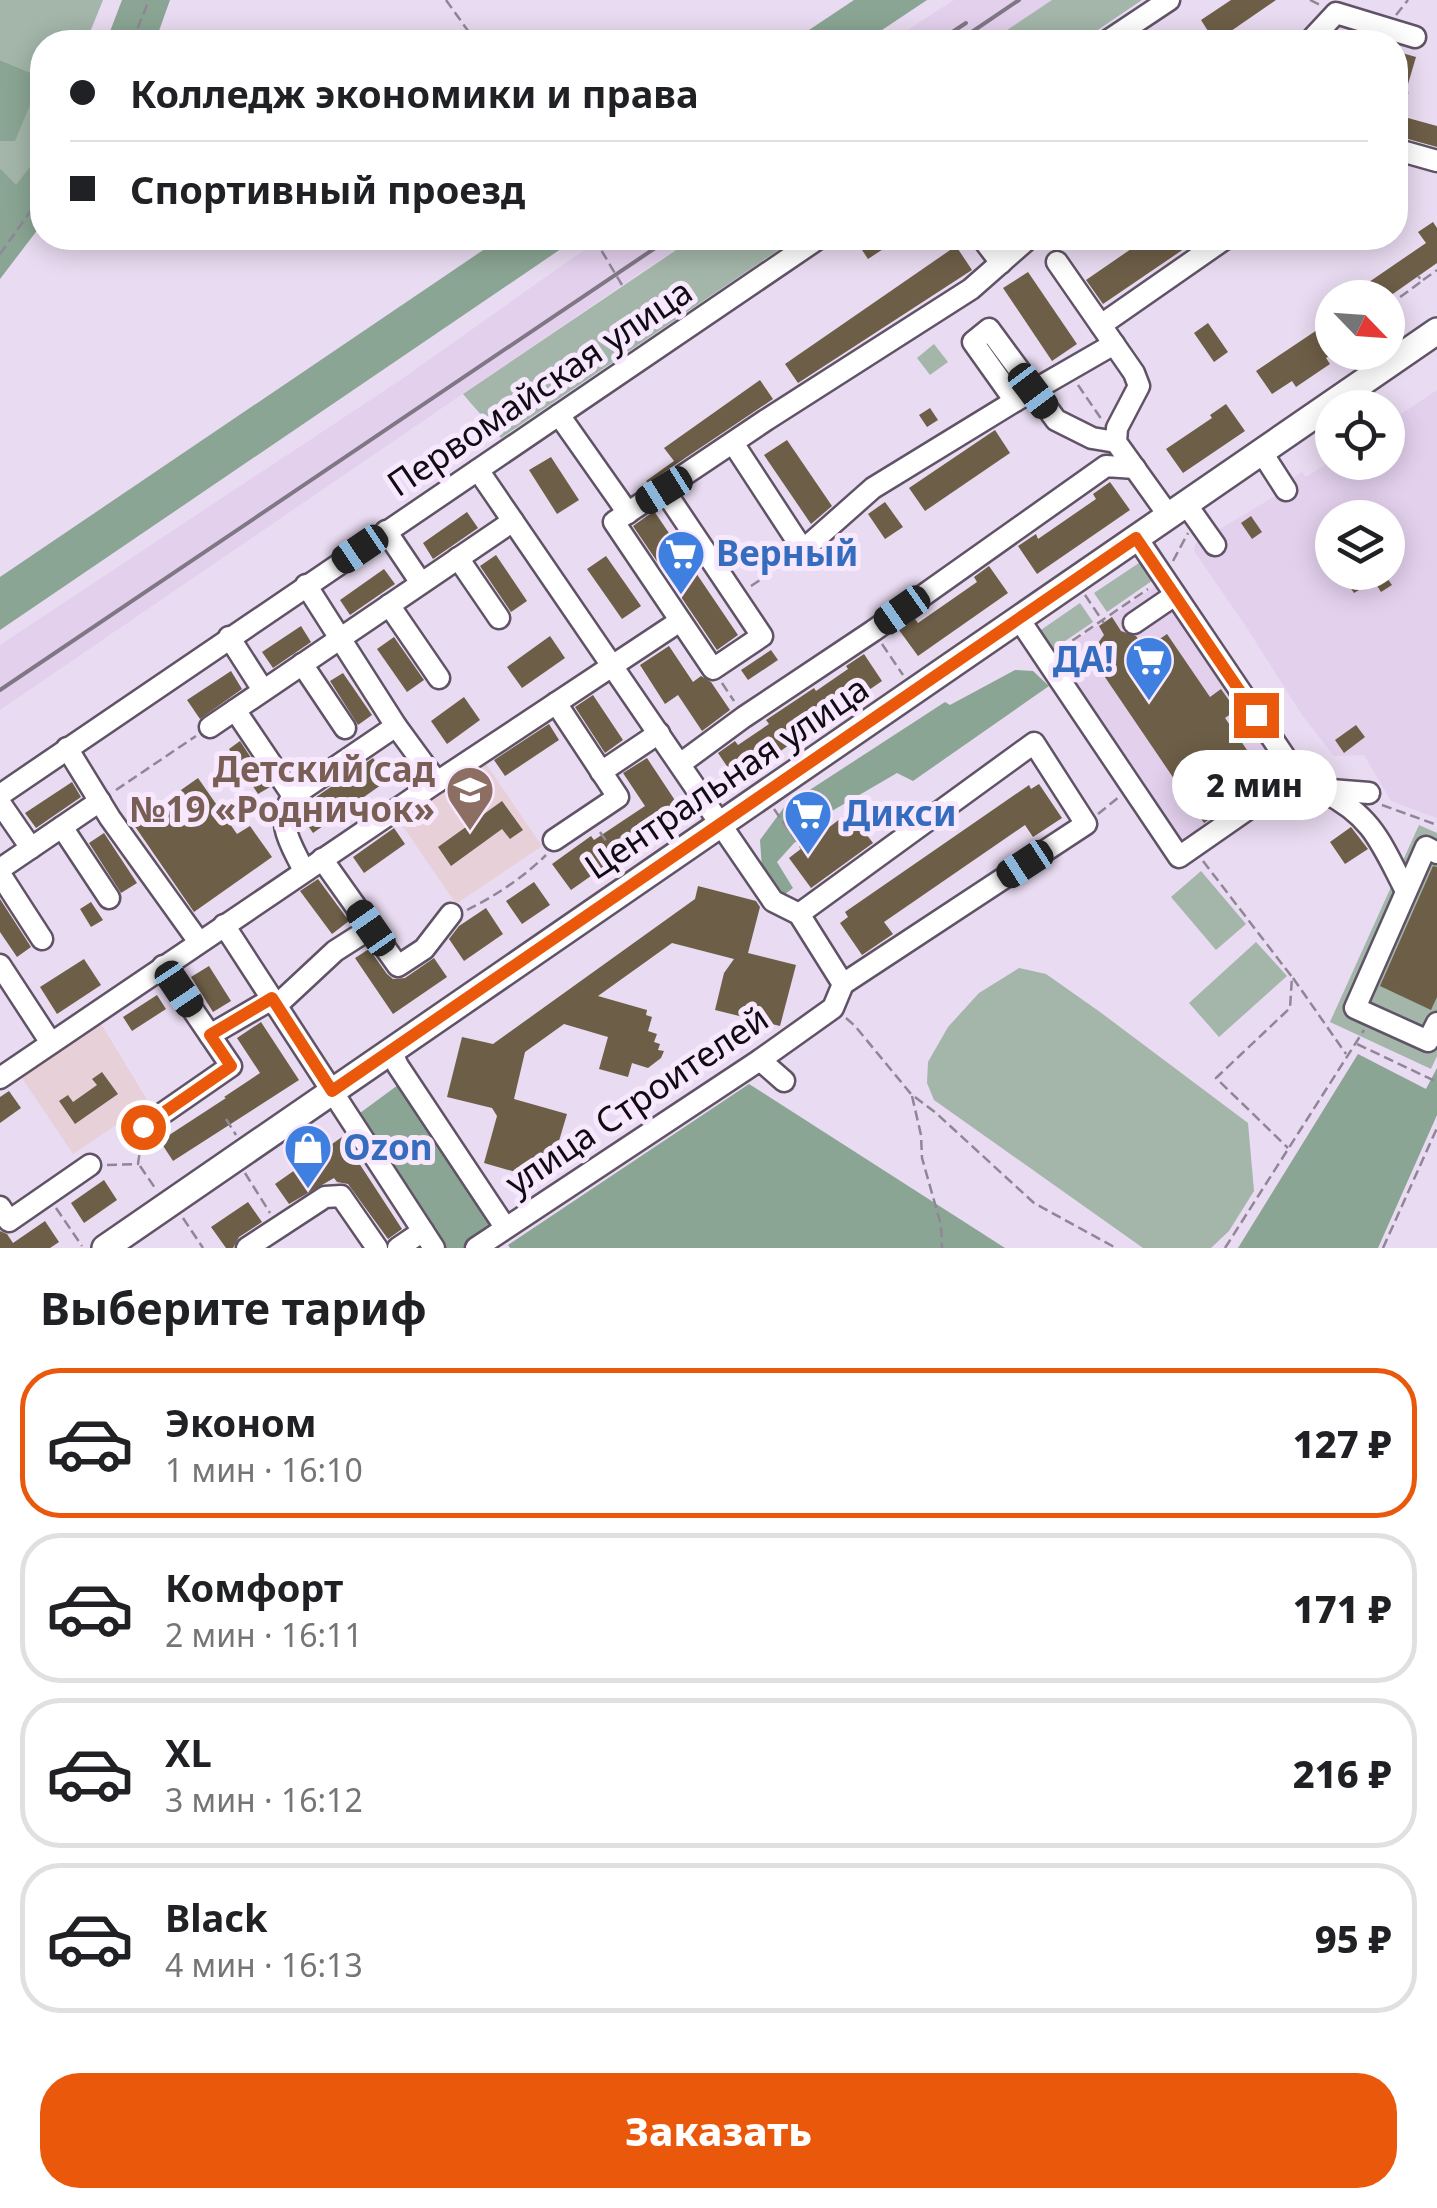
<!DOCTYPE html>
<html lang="ru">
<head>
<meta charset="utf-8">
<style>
	body { margin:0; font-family:"Noto Sans",sans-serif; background:#f2f2f2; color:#202124; height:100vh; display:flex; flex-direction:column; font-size:38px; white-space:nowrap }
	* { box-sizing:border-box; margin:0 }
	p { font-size:32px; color:#757577 }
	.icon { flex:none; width:55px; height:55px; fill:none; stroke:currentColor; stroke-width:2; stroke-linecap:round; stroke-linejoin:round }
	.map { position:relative; height:1248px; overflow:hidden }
	.panel { display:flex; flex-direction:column; background:#fff; flex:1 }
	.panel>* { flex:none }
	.hud { position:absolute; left:30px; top:30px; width:1378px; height:220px; border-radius:40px; box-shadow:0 5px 25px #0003; display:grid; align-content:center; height:220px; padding:0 40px; background:#fff }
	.needle { width:65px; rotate:115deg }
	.buttons { position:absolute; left:1315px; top:280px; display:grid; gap:20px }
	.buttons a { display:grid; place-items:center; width:90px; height:90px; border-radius:50%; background:#fff; box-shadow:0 5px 25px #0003; font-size:50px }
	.end { position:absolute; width:45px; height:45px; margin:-22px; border:12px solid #ea580c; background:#fff; box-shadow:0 0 0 5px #fff }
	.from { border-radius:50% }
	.bubble { position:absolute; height:70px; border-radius:35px; background:#fff; box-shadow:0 5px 25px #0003; font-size:32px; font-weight:800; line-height:70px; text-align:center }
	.car { position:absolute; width:30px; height:60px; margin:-30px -15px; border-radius:12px; box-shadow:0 0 8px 2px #0007; background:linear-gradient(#222 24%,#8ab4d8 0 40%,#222 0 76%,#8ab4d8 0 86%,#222 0) }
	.hud b { display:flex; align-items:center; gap:35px; height:95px; font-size:38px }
	.hud b+b { border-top:2px solid #e0e0e0 }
	.hud i { width:25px; height:25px; background:#202124 }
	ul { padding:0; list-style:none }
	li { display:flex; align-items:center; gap:30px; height:150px; margin:0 20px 15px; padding:0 20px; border:5px solid #e0e0e0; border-radius:40px }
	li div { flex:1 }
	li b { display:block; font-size:38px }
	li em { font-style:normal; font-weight:800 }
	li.selected { border-color:#ea580c }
	li>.icon { width:90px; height:90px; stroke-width:1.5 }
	h2 { padding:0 40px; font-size:45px; line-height:120px }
	.cta { display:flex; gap:20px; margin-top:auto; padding:20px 40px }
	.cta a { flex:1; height:115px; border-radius:40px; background:#ea580c; color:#fff; font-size:40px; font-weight:800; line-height:115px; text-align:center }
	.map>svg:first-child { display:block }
	.built { fill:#e3d0ed; fill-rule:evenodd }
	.education { fill:#e8d0d8 }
	.green { fill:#a3b6a9 }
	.forest { fill:#8aa593 }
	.building { fill:#6d5e47 }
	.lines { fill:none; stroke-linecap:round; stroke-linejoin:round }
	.minor-casing { stroke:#605366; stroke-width:25 }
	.major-casing { stroke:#605366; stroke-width:30 }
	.path { stroke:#908696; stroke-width:2.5; stroke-dasharray:10 5; stroke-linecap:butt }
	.minor { stroke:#fff; stroke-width:20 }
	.major { stroke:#fff; stroke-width:25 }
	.rail { stroke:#807785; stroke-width:4 }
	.route { stroke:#ea580c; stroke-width:12 }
	.labels { text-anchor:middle; stroke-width:10; stroke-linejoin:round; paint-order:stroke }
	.street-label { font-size:35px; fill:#110c13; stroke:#f7e8fe }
	.shop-label { font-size:35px; font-weight:bold; fill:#366cbe; stroke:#f7e8fe; text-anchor:start }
	.education-label { font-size:35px; font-weight:bold; fill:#785e54; stroke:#f7e8fe; text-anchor:end }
</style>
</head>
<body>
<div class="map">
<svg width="1437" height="1248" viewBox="0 0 1437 1248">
	<rect width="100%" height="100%" fill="#e9dbf1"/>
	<g class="built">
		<polygon points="954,0 1052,0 989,42 889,42"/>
		<polygon points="601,238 694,238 622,285 0,710 0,645 399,381"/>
		<path d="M 1437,390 L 1437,818 L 1391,801 L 1364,755 L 1334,756 L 1302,715 L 1247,628 L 1194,551 L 1195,544 L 1292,486 L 1289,480 L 1302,472 L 1306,477 L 1332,460 L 1332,462 L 1388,462 L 1388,423 ZM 1332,518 L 1388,518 L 1388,572 L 1332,572 Z"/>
		<polygon points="1163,581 1290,776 1182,849 1049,659"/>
	</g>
	<g class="education">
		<polygon points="484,761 542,846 456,904 398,819"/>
		<polygon points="100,1022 149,1103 73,1154 20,1075"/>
	</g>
	<g class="green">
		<polygon points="0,0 103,0 86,42 42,42 42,151 16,186 0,168 0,141 15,140 34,74 0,60"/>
		<polygon points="1052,0 1142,0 1080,42 989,42"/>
		<polygon points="694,238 796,238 501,438 463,394"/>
		<polygon points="934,344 948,362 930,375 917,358"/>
		<polygon points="1142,561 1156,578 1107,612 1094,593"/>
		<polygon points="1080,603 1093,622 1049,652 1038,632"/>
		<polygon points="1419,825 1437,833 1437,1056 1431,1069 1330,1022"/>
		<polygon points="1201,871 1246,924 1216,950 1171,897"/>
		<polygon points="1256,942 1287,976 1219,1037 1189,1003"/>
		<polygon points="1019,968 1046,974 1100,1012 1248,1123 1254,1191 1229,1231 1211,1248 1143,1248 934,1100 927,1083 928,1062 948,1027 979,993"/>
	</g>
	<g class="forest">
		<polygon points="122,0 170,0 155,42 106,42"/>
		<polygon points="854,0 927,0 864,42 791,42"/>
		<polygon points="0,60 34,74 37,88 15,141 0,141"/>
		<polygon points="42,151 42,224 0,279 0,168 16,185"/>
		<polygon points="501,238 577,238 0,630 0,577"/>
		<polygon points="1015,670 1033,671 1049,686 913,781 897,773 813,822 777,862 793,888 780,898 762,869 760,840 785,806 945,702 950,705"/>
		<polygon points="1358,1054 1426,1089 1437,1068 1437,1115 1378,1248 1238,1248"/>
		<polygon points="749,1084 1005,1248 510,1248 508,1245"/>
		<polygon points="398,1085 492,1227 463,1248 445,1248 360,1113"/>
	</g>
	<g class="building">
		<polygon points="1231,0 1276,0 1215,42 1201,20"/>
		<polygon points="1395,51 1416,57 1408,84 1395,80"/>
		<polygon points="1397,115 1437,126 1437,147 1408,139 1395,142"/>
		<polygon points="1433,222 1437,228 1437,263 1387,298 1379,298 1369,282 1426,243 1418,232"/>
		<polygon points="854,238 900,238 868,259"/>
		<polygon points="1147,238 1200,238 1103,304 1086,280"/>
		<polygon points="956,246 972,270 798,383 785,364"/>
		<polygon points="1028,272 1077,344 1052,361 1003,288"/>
		<polygon points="1332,320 1332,354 1326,358 1330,364 1296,387 1292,381 1272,394 1256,371"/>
		<polygon points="1208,323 1228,352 1214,362 1194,333"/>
		<polygon points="760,380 773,399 648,483 646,481 674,461 664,448"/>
		<polygon points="1226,404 1245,431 1183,473 1166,449 1212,418 1210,415"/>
		<polygon points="930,408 938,420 927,427 919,415"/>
		<polygon points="995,430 1010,453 925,511 909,488"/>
		<polygon points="787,440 832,506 811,524 764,455"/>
		<polygon points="551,457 579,500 557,514 529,470"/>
		<polygon points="1110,482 1130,510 1037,574 1018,546 1036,534 1038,539 1096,499 1093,494"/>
		<polygon points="885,502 903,527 885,539 868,514"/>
		<polygon points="654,511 738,635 717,650 633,526"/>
		<polygon points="467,512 478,528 433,559 423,543"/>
		<polygon points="1251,516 1262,532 1252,539 1241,523"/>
		<polygon points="496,555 527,601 511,612 480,566"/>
		<polygon points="606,556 641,606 622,619 587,569"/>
		<polygon points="989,566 1008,593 918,656 899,630 915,619 918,623 977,582 974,577"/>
		<polygon points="384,569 395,584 350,615 340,600"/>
		<polygon points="1357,572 1386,572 1384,574 1392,585 1381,592 1374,581 1354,593 1345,580"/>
		<polygon points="1112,617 1121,631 1136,636 1145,649 1167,634 1210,697 1221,689 1236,710 1225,718 1267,779 1204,823 1094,661 1092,653 1095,647 1104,635 1099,626"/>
		<polygon points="301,626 311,642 273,668 262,652"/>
		<polygon points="550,636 565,658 522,688 507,667"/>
		<polygon points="394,637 424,680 407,692 377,649"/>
		<polygon points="669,646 693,682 701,676 711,682 730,710 702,731 678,695 665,704 640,665"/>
		<polygon points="771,650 778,660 748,680 741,670"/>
		<polygon points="864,654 882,681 737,781 718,753 735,741 738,745 769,724 766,720 814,688 816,691 848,669 846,666"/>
		<polygon points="231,671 242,689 200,719 187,700"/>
		<polygon points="343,673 372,715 358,725 330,681"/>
		<polygon points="593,695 623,740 605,753 575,707"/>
		<polygon points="464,697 480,720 447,744 431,721"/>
		<polygon points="549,724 559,740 505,776 494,760"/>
		<polygon points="1356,725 1365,737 1344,753 1335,740"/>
		<polygon points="240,741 270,787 258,794 229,749"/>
		<polygon points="373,758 388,780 313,833 300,814 303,806"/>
		<polygon points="647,758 684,814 626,854 625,852 571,890 552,864 591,836 594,840 645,806 623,773"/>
		<polygon points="198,778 237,834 250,826 272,857 194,912 134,825 149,814 152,819 185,796 181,790"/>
		<polygon points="72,782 81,797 36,828 25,813"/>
		<polygon points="1039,784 1062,818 1033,837 1025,825 884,922 893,934 862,955 840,923 848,917 845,912 1029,785 1031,789"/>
		<polygon points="502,801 523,830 510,839 502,829 451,866 438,847"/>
		<polygon points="849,812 873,843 811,888 789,858"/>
		<polygon points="1351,827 1368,849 1345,864 1330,842"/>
		<polygon points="394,828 405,844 364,873 353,857"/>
		<polygon points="104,833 137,883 121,893 89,843"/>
		<polygon points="1433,866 1437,867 1437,997 1431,1010 1380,986"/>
		<polygon points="318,879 349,921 332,934 300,891"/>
		<polygon points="534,882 550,905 522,924 506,901"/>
		<polygon points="698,886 756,901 760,907 748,953 796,965 780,1026 715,1010 724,973 734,959 672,943 598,996 647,1010 646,1015 652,1017 648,1031 657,1034 654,1042 660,1044 658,1050 664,1051 661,1058 648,1068 632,1063 628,1077 599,1069 608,1037 564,1024 525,1052 514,1099 567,1114 547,1181 484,1163 497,1116 492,1108 447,1097 462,1037 493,1044 695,899"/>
		<polygon points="0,899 31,947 17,957 0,932"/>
		<polygon points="91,902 103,920 91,927 80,909"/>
		<polygon points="486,908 503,934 464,961 449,939 459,926"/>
		<polygon points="369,949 387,974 393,979 405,978 434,958 447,977 393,1014 355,958"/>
		<polygon points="84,959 101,985 57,1014 40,987"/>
		<polygon points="209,966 231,1001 213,1012 191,977"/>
		<polygon points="157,995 166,1009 132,1031 123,1017"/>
		<polygon points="261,1022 299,1080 173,1161 160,1141 226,1098 224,1097 260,1073 237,1038"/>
		<polygon points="102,1072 118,1094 75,1124 59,1101 68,1095 73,1102 97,1085 92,1079"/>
		<polygon points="9,1091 21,1108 0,1123 0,1097"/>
		<polygon points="342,1137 402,1229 388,1239 348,1184 337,1182 334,1178 289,1204 275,1184"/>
		<polygon points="104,1180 117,1200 84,1223 71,1203"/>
		<polygon points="248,1202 262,1222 239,1237 233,1248 226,1248 211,1227"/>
		<polygon points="45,1221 59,1242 50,1248 0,1248 0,1231 7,1234 13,1243"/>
	</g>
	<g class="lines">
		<g class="minor-casing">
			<g id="minor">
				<polyline points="1106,42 1169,0"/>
				<polyline points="1309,42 1336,13 1415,37"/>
				<polyline points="1405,152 1437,161"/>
				<polyline points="982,238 1001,263"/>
				<polyline points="1057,262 1134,373 1139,386 1117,428 1116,442 1169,516"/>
				<polyline points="1101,325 1226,238"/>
				<polyline points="1015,401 973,342 989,329 1056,420 1092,438 1116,442"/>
				<polyline points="559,415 628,513"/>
				<polyline points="733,443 803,550 873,488 1015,401 1114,344"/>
				<polyline points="1261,451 1286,490"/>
				<polyline points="664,490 762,636 713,669 614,522 766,420 971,289 1029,238"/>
				<polyline points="1186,504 1215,545"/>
				<polyline points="386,531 421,583"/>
				<polyline points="1137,538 1297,775 1318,789 1369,793"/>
				<polyline points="458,558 499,618"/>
				<polyline points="306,585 396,726 437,782"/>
				<polyline points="389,605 439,678"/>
				<polyline points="1019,619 1179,857 1297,775"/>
				<polyline points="1134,623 1175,595"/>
				<polyline points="229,637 263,690"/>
				<polyline points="302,664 345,728"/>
				<polyline points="235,710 293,796"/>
				<polyline points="210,727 513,521"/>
				<polyline points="67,748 110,818 199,942"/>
				<polyline points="680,764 744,717 873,631 1106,466 1135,468"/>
				<polyline points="601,772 659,733"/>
				<path d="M 1324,792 C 1373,816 1382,845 1406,891"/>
				<polyline points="0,795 819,238"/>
				<polyline points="0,803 31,848"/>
				<polyline points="62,827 109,898"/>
				<polyline points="554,840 618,797 556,703"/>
				<polyline points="1437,853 1426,847 1355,1008 1428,1041 1437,1023"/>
				<polyline points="322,859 398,966 424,949 451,914"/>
				<polyline points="0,869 100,801"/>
				<path d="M 304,871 C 292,845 274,823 293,796 L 396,726"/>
				<polyline points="0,874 42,939"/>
				<polyline points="799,914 1034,743 1086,824 843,984"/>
				<polyline points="224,925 434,1248"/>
				<polyline points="0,965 51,1043"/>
				<polyline points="276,1006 335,951 371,928"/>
				<polyline points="210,1035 272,999"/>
				<polyline points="391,1051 398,1066 505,1227"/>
				<polyline points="760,1060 784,1081"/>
				<polyline points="0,1078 437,782 680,621"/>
				<polyline points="143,1127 231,1066 163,966"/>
				<polyline points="0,1207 9,1221 90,1165"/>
				<polyline points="247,1248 325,1197 341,1196 377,1248"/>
				<polyline points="398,1248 423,1231"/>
				<polyline points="476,1248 760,1060 833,1008 843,984 799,914 773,901 478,470"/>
			</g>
		</g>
		<g class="major-casing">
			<polyline id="major" points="105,1248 1437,331"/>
		</g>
		<g class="path">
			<polyline points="446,0 476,42"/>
			<polyline points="1310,0 1322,6"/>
			<polyline points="1396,15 1408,0"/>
			<polyline points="132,42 149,0"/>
			<polyline points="1395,103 1408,92"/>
			<polyline points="594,238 622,285"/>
			<polyline points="834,245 845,238"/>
			<polyline points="0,254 42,195"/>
			<polyline points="1423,280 1437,270"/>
			<polyline points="1388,306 1422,281 1418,276"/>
			<polyline points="1078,385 1102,420"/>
			<polyline points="1173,561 1188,533"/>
			<polyline points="751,586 790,560"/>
			<polyline points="1085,595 1104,623"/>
			<polyline points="882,644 903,675"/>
			<polyline points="1060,649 1148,589"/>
			<polyline points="722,683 734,701"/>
			<polyline points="116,790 196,736"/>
			<polyline points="1382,805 1437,825"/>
			<polyline points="774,809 802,849"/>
			<polyline points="1098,814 1119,797"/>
			<polyline points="600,832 624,867"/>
			<polyline points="1203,861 1292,977 1290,1008 1216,1078 1288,1148"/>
			<path d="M 467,910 C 495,896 524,877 546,855"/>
			<polyline points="1293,978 1346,1054"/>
			<polyline points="846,1018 855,1026 911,1094 936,1113 1034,1203 1116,1248"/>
			<polyline points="1357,1044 1437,1082"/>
			<polyline points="912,1096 921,1135 922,1158 941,1225 942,1248"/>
			<polyline points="226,1119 236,1135"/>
			<polyline points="107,1165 138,1164 141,1143"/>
			<polyline points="140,1166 155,1188"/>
			<polyline points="245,1173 270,1213"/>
			<polyline points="56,1208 82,1246"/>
			<polyline points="183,1218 203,1248"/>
			<polyline points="1225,1248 1364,1030"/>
			<polyline points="1383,1248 1437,1128"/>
		</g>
		<use href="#minor" class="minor"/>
		<use href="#major" class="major"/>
		<g class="rail">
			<polyline points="937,42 966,23"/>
			<polyline points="957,42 1019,0"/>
			<polyline points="0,690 670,238"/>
		</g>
	</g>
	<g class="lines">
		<polyline class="route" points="143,1127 231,1066 210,1035 272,998 332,1091 1136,538 1256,715"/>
	</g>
	<defs>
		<g id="supermarket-pin" transform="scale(2.5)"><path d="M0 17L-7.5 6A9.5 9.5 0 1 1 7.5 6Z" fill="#3f7fe0" stroke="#f7e8fe"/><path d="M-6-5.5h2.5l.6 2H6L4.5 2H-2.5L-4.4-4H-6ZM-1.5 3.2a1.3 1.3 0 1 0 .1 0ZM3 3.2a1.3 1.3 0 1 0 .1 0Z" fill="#fff"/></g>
		<g id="school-pin" transform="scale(2.5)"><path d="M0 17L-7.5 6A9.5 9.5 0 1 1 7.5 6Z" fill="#8d6e63" stroke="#f7e8fe"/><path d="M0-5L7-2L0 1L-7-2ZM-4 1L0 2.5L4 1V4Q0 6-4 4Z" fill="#fff"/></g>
		<g id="shop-pin" transform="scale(2.5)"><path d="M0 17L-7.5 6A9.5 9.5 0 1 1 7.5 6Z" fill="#3f7fe0" stroke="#f7e8fe"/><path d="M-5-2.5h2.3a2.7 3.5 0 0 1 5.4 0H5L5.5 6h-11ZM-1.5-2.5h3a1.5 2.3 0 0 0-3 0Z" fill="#fff"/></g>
	</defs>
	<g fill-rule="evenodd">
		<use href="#supermarket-pin" x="681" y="554"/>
		<use href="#supermarket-pin" x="1149" y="660"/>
		<use href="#school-pin" x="470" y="790"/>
		<use href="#supermarket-pin" x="808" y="814"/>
		<use href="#shop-pin" x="308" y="1148"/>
	</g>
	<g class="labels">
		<g class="street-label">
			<text transform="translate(540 388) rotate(-34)" y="12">Первомайская улица</text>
			<text transform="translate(727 778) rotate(-34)" y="12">Центральная улица</text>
			<text transform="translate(637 1101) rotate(-34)" y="12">улица Строителей</text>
		</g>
		<g class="shop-label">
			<text x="716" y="566">Верный</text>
			<text x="1114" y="672" text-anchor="end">ДА!</text>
			<text x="843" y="826">Дикси</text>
			<text x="343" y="1160">Ozon</text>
		</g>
		<g class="education-label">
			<text x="435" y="782">Детский сад<tspan x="435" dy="40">№19 «Родничок»</tspan></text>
		</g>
	</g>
</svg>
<div class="buttons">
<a><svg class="needle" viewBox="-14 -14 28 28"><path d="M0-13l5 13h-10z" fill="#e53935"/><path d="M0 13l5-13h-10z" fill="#757577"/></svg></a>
<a><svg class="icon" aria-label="locate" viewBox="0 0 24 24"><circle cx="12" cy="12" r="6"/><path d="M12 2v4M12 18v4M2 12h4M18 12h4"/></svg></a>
<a><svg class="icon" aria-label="layers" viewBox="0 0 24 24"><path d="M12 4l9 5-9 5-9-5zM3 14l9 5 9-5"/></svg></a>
</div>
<i class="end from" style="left:143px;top:1127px"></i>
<i class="end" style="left:1256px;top:715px"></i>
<div class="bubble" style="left:1172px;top:750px;width:165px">2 мин</div>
<i class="car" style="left:1033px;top:391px;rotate:143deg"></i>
<i class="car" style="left:664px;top:490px;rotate:238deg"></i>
<i class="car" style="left:360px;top:549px;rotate:236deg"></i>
<i class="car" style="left:902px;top:610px;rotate:235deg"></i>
<i class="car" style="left:1025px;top:864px;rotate:237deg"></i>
<i class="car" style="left:371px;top:928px;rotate:325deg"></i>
<i class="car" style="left:179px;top:989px;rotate:146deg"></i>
<div class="hud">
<b><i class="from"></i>Колледж экономики и права</b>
<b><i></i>Спортивный проезд</b>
</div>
</div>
<section class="panel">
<h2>Выберите тариф</h2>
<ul>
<li class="selected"><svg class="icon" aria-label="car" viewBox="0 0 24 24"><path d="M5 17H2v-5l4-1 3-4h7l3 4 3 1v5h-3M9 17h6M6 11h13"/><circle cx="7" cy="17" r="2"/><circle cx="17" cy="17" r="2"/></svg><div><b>Эконом</b><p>1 мин · 16:10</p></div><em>127 ₽</em></li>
<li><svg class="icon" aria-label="car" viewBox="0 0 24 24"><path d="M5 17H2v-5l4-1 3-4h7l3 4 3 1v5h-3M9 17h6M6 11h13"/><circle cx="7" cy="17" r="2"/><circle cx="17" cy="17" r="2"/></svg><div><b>Комфорт</b><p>2 мин · 16:11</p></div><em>171 ₽</em></li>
<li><svg class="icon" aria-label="car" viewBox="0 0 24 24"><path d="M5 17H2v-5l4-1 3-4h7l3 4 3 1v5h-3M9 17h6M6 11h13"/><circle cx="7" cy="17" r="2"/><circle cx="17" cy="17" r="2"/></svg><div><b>XL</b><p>3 мин · 16:12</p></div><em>216 ₽</em></li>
<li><svg class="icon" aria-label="car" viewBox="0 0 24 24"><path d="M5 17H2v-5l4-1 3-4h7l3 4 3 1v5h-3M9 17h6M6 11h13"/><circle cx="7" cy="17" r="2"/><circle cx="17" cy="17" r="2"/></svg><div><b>Black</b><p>4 мин · 16:13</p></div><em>95 ₽</em></li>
</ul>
<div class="cta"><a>Заказать</a></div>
</section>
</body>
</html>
